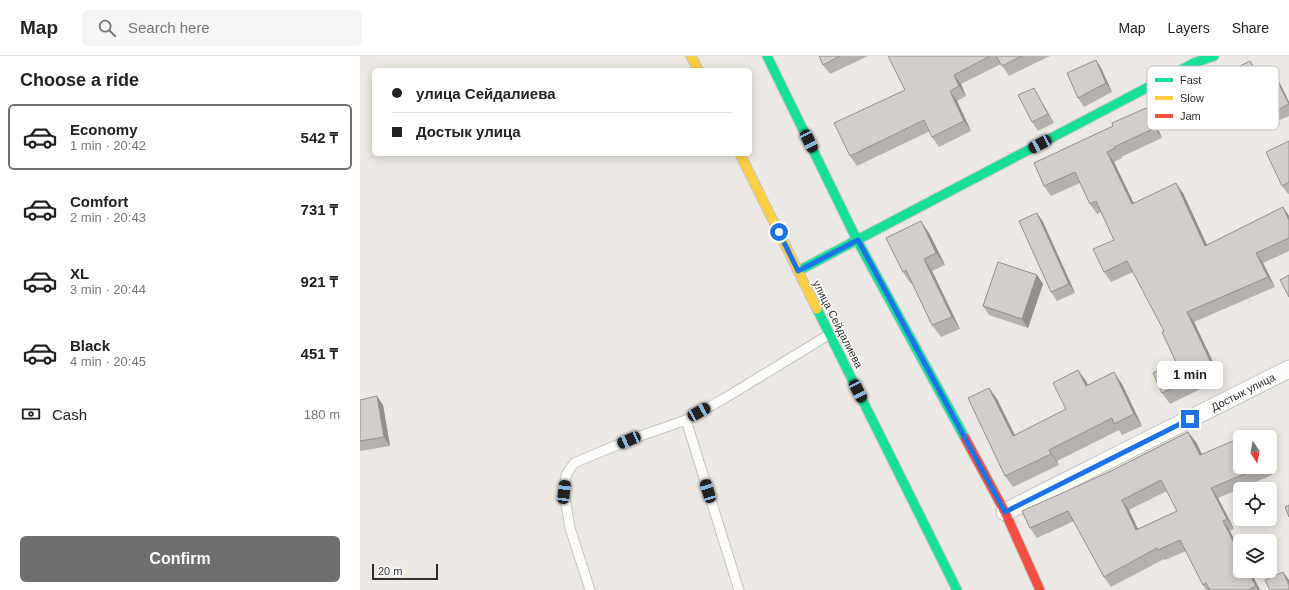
<!DOCTYPE html>
<html lang="en">
<head>
<meta charset="utf-8">
<style>
	body { margin:0; font-family:Helvetica,sans-serif; background:#f6f6f6; color:#222; height:100vh; display:flex; flex-direction:column; font-size:15px; white-space:nowrap }
	* { box-sizing:border-box; margin:0 }
	p { font-size:13px; color:#767676 }
	.icon { flex:none; width:22px; height:22px; fill:none; stroke:currentColor; stroke-width:2; stroke-linecap:round; stroke-linejoin:round }
	.map { position:relative; flex:1; overflow:hidden }
	.details { display:flex; flex-direction:column; background:#fff; width:360px }
	.details>* { flex:none }
	.hud { position:absolute; left:12px; top:12px; width:380px; height:88px; border-radius:6px; box-shadow:0 2px 10px #0003; display:grid; align-content:center; height:88px; padding:0 20px; background:#fff }
	.needle { width:26px; rotate:169deg }
	.tools { position:absolute; left:873px; top:374px; display:grid; gap:8px }
	.tools a { display:grid; place-items:center; width:44px; height:44px; border-radius:6px; background:#fff; box-shadow:0 2px 10px #0003; font-size:20px }
	.scale { position:absolute; left:12px; bottom:10px; width:66px; box-sizing:border-box; padding-left:4px; border:2px solid #2e2e2e; border-top:0; font-size:11px; line-height:14px; white-space:nowrap; color:#2e2e2e; -webkit-text-stroke:3px #fff; paint-order:stroke }
	.end { position:absolute; width:18px; height:18px; margin:-9px; border:5px solid #1a73e8; background:#fff; box-shadow:0 0 0 2px #fff }
	.from { border-radius:50% }
	.bubble { position:absolute; height:28px; border-radius:6px; background:#fff; box-shadow:0 2px 10px #0003; font-size:13px; font-weight:700; line-height:28px; text-align:center }
	.car { position:absolute; width:12px; height:24px; margin:-12px -6px; border-radius:5px; box-shadow:0 0 3px 1px #0007; background:linear-gradient(#222 24%,#8ab4d8 0 40%,#222 0 76%,#8ab4d8 0 86%,#222 0) }
	.hud b { display:flex; align-items:center; gap:14px; height:38px; font-size:15px }
	.hud b+b { border-top:1px solid #e0e0e0 }
	.hud i { width:10px; height:10px; background:#222 }
	ul { padding:0; list-style:none }
	li { display:flex; align-items:center; gap:12px; height:66px; margin:0 8px 6px; padding:0 12px; border:2px solid transparent; border-radius:6px }
	li div { flex:1 }
	li b { display:block; font-size:15px }
	li em { font-style:normal; font-weight:700 }
	li.current { border-color:#706f6e }
	li>.icon { width:36px; height:36px; stroke-width:1.5 }
	h2 { padding:0 20px; font-size:18px; line-height:48px }
	.pay { display:flex; align-items:center; gap:10px; height:44px; padding:0 20px; font-size:15px }
	.pay p { margin-inline-start:auto }
	.action { display:flex; gap:8px; margin-top:auto; padding:8px 20px }
	.action a { flex:1; height:46px; border-radius:6px; background:#706f6e; color:#fff; font-size:16px; font-weight:700; line-height:46px; text-align:center }
	header { display:flex; align-items:center; gap:24px; box-sizing:border-box; height:56px; padding:0 20px; background:#fff; border-bottom:1px solid #e0e0e0 }
	header strong { font-size:19px }
	nav { display:flex; gap:22px; margin-inline-start:auto; font-size:14px }
	.search { width:280px; height:36px; background:#f6f6f6; display:flex; align-items:center; gap:10px; box-sizing:border-box; padding:0 14px; border-radius:6px; color:#767676; font-size:15px }
	main { display:flex; flex:1; min-height:0 }
	.map>svg:first-child { display:block }
	.lines { fill:none; stroke-linecap:round; stroke-linejoin:round }
	.lane-casing { stroke:#c5c4c5; stroke-width:11 }
	.street-casing { stroke:#c5c4c5; stroke-width:19 }
	.fast-casing { stroke:#c5c4c5; stroke-width:11 }
	.slow-casing { stroke:#c5c4c5; stroke-width:11 }
	.jam-casing { stroke:#c5c4c5; stroke-width:11 }
	.lane { stroke:#fcfcfb; stroke-width:9 }
	.street { stroke:#fcfcfb; stroke-width:17 }
	.fast { stroke:#16e098; stroke-width:9 }
	.slow { stroke:#ffcf43; stroke-width:9 }
	.jam { stroke:#f24e42; stroke-width:9 }
	.wall { fill:#b4b1af; fill-rule:evenodd }
	.shaded-wall { fill:#92908e }
	.building { fill:#d1cecb; stroke:#92908e; fill-rule:evenodd }
	.route { stroke:#1a73e8; stroke-width:5 }
	.labels { text-anchor:middle; stroke-width:3; stroke-linejoin:round; paint-order:stroke }
	.street-label { font-size:11px; fill:#2e2e2e; stroke:#fff }
	.key { fill:#fff; stroke:#c0c0c0; stroke-width:1 }
	.key-label { font-size:11px; fill:#2e2e2e }
</style>
</head>
<body>
<header>
<strong>Map</strong>
<div class="search"><svg class="icon" aria-label="search" viewBox="0 0 24 24"><circle cx="10" cy="10" r="6"/><path d="M15 15l6 6"/></svg>Search here</div>
<nav><a>Map</a><a>Layers</a><a>Share</a></nav>
</header>
<main>
<section class="details">
<h2>Choose a ride</h2>
<ul>
<li class="current"><svg class="icon" aria-label="car" viewBox="0 0 24 24"><path d="M5 17H2v-5l4-1 3-4h7l3 4 3 1v5h-3M9 17h6M6 11h13"/><circle cx="7" cy="17" r="2"/><circle cx="17" cy="17" r="2"/></svg><div><b>Economy</b><p>1 min · 20:42</p></div><em>542 ₸</em></li>
<li><svg class="icon" aria-label="car" viewBox="0 0 24 24"><path d="M5 17H2v-5l4-1 3-4h7l3 4 3 1v5h-3M9 17h6M6 11h13"/><circle cx="7" cy="17" r="2"/><circle cx="17" cy="17" r="2"/></svg><div><b>Comfort</b><p>2 min · 20:43</p></div><em>731 ₸</em></li>
<li><svg class="icon" aria-label="car" viewBox="0 0 24 24"><path d="M5 17H2v-5l4-1 3-4h7l3 4 3 1v5h-3M9 17h6M6 11h13"/><circle cx="7" cy="17" r="2"/><circle cx="17" cy="17" r="2"/></svg><div><b>XL</b><p>3 min · 20:44</p></div><em>921 ₸</em></li>
<li><svg class="icon" aria-label="car" viewBox="0 0 24 24"><path d="M5 17H2v-5l4-1 3-4h7l3 4 3 1v5h-3M9 17h6M6 11h13"/><circle cx="7" cy="17" r="2"/><circle cx="17" cy="17" r="2"/></svg><div><b>Black</b><p>4 min · 20:45</p></div><em>451 ₸</em></li>
</ul>
<div class="pay"><svg class="icon" aria-label="cash" viewBox="0 0 24 24"><path d="M3 7h18v10H3z"/><circle cx="12" cy="12" r="2"/></svg>Cash<p>180 m</p></div>
<div class="action"><a>Confirm</a></div>
</section>
<div class="map">
<svg width="929" height="534" viewBox="0 0 929 534">
	<rect width="100%" height="100%" fill="#ece8e4"/>
	<g class="lines">
		<g class="lane-casing">
			<g id="lane">
				<polyline points="326,364 379,534"/>
				<polyline points="230,534 210,472 204,436 206,419 214,407 269,384 326,364 365,342 470,278"/>
			</g>
		</g>
		<g class="street-casing">
			<polyline id="street" points="645,456 929,313"/>
		</g>
		<g class="fast-casing">
			<g id="fast">
				<polyline points="407,0 497,184 605,382"/>
				<polyline points="438,215 834,7 854,0"/>
				<polyline points="457,253 597,534"/>
			</g>
		</g>
		<g class="slow-casing">
			<g id="slow">
				<polyline points="331,0 338,14"/>
				<polyline points="380,98 457,253"/>
			</g>
		</g>
		<g class="jam-casing">
			<polyline id="jam" points="605,382 645,456 680,534"/>
		</g>
		<use href="#lane" class="lane"/>
		<use href="#street" class="street"/>
		<use href="#fast" class="fast"/>
		<use href="#slow" class="slow"/>
		<use href="#jam" class="jam"/>
	</g>
	<g class="wall">
		<polygon points="459,0 508,0 470,18 463,9"/>
		<polygon points="528,0 690,0 649,20 641,8 601,28 606,40 597,45 611,75 579,91 572,81 570,75 497,110 490,100 545,34"/>
		<polygon points="736,4 741,12 752,36 724,51 718,42"/>
		<polygon points="890,5 898,17 910,11 916,19 929,46 929,60 913,67 908,59 904,53 899,55 893,47"/>
		<polygon points="679,41 694,67 678,75 672,66"/>
		<polygon points="793,62 802,82 761,101 762,102 754,106 773,147 823,137 847,189 923,151 929,160 929,195 903,207 915,231 834,266 861,323 810,348 802,337 816,306 804,275 773,216 751,226 744,216 754,184 741,156 737,158 730,148 720,127 691,140 684,130"/>
		<polygon points="929,85 929,138 928,138 922,130"/>
		<polygon points="677,157 683,166 715,237 697,245 691,236"/>
		<polygon points="569,177 585,209 572,215 600,273 581,281 572,269 552,227 551,228 543,216"/>
		<polygon points="677,219 683,228 668,272 629,259 623,250"/>
		<polygon points="726,325 727,329 762,328 782,370 762,379 759,374 697,405 699,409 653,431 645,420 629,332 637,343 655,379 706,353"/>
		<polygon points="0,344 23,349 30,390 0,395"/>
		<path d="M 828,376 L 836,386 L 842,398 L 880,411 L 908,411 L 912,419 L 858,442 L 874,473 L 870,475 L 880,515 L 890,515 L 900,534 L 846,534 L 843,529 L 826,495 L 805,504 L 804,503 L 751,531 L 744,521 L 714,465 L 677,482 L 670,472 L 749,416 ZM 807,435 L 817,455 L 778,473 L 769,454 Z"/>
	</g>
	<g class="shaded-wall">
		<polygon points="736,4 741,12 752,36 746,27"/>
		<polygon points="890,5 896,13 903,26 897,17"/>
		<polygon points="910,11 916,19 929,46 929,49"/>
		<polygon points="594,19 601,28 606,40 599,30"/>
		<polygon points="674,32 679,41 694,67 688,58"/>
		<polygon points="590,35 597,45 611,75 604,65"/>
		<polygon points="786,52 793,62 802,82 795,72"/>
		<polygon points="747,96 754,106 779,158 772,148"/>
		<polygon points="816,127 823,137 852,200 845,190"/>
		<polygon points="923,151 929,160 929,164"/>
		<polygon points="677,157 683,166 715,237 709,228"/>
		<polygon points="561,165 569,177 585,209 576,197"/>
		<polygon points="896,197 903,207 915,231 908,221"/>
		<polygon points="564,203 572,215 600,273 592,261"/>
		<polygon points="677,219 683,228 668,272 662,263"/>
		<polygon points="827,256 834,266 861,323 854,313"/>
		<polygon points="718,314 726,325 734,341 726,330"/>
		<polygon points="754,316 762,328 782,370 774,358"/>
		<polygon points="629,332 637,343 661,392 653,380"/>
		<polygon points="17,340 23,349 30,390 24,381"/>
		<polygon points="828,376 836,386 847,409 840,399"/>
		<polygon points="689,394 697,405 699,409 691,398"/>
		<polygon points="906,411 908,411 912,419"/>
		<polygon points="851,432 858,442 874,473 867,463"/>
		<polygon points="762,444 769,454 783,484 776,474"/>
		<polygon points="863,465 870,475 880,495 880,499"/>
		<polygon points="888,515 890,515 900,534 898,534 896,530"/>
		<polygon points="923,516 929,524 929,529"/>
	</g>
	<g class="building">
		<polygon points="459,0 480,0 463,9"/>
		<polygon points="528,0 630,0 594,19 599,30 590,35 604,65 572,81 564,64 490,100 474,67 545,34"/>
		<polygon points="636,0 662,0 642,10"/>
		<polygon points="736,4 746,27 718,42 707,17"/>
		<polygon points="890,5 897,17 910,11 929,48 908,59 900,44 893,47 876,12"/>
		<polygon points="674,32 688,58 672,66 658,39"/>
		<polygon points="786,52 795,72 754,91 755,92 747,96 772,148 816,127 845,190 923,151 929,164 929,182 896,197 908,221 827,256 854,313 802,337 793,317 816,306 802,276 804,275 767,205 744,216 733,193 754,184 736,145 730,148 715,116 684,130 674,107 753,70 752,67"/>
		<polygon points="929,85 929,126 922,130 906,96"/>
		<polygon points="677,157 709,228 691,236 659,165"/>
		<polygon points="561,165 576,197 564,203 592,261 572,269 546,214 543,216 526,182"/>
		<polygon points="638,206 677,219 662,263 623,250"/>
		<polygon points="929,219 929,241 920,224"/>
		<polygon points="718,314 726,330 754,316 774,358 754,368 752,362 689,394 691,398 645,420 608,342 629,332 653,380 706,353 693,327"/>
		<polygon points="17,340 24,381 0,385 0,344"/>
		<path d="M 828,376 L 840,399 L 880,382 L 880,411 L 901,411 L 851,432 L 867,463 L 863,465 L 880,499 L 880,515 L 888,515 L 896,530 L 888,534 L 850,534 L 846,527 L 843,529 L 820,484 L 798,494 L 797,492 L 744,521 L 708,455 L 670,472 L 662,455 L 749,416 ZM 801,424 L 817,455 L 776,474 L 762,444 Z"/>
		<polygon points="891,378 893,381 883,381"/>
		<polygon points="929,449 929,461 925,451"/>
		<polygon points="923,516 929,529 929,534 910,534 905,524"/>
	</g>
	<g class="lines">
		<polyline class="route" points="419,176 438,215 498,184 645,456 830,363"/>
	</g>
	<g class="labels">
		<g class="street-label">
			<text transform="translate(478 268) rotate(63)" y="4">улица Сейдалиева</text>
			<text transform="translate(883 336) rotate(-27)" y="4">Достык улица</text>
		</g>
	</g>
	<rect x="787" y="10" width="132" height="64" rx="6" class="key"/>
	<rect x="795" y="22" width="18" height="4" fill="#16e098"/>
	<rect x="795" y="40" width="18" height="4" fill="#ffcf43"/>
	<rect x="795" y="58" width="18" height="4" fill="#f24e42"/>
	<g class="key-label">
		<text x="820" y="28">Fast</text>
		<text x="820" y="46">Slow</text>
		<text x="820" y="64">Jam</text>
	</g>
</svg>
<div class="tools">
<a><svg class="needle" viewBox="-14 -14 28 28"><path d="M0-13l5 13h-10z" fill="#e53935"/><path d="M0 13l5-13h-10z" fill="#767676"/></svg></a>
<a><svg class="icon" aria-label="locate" viewBox="0 0 24 24"><circle cx="12" cy="12" r="6"/><path d="M12 2v4M12 18v4M2 12h4M18 12h4"/></svg></a>
<a><svg class="icon" aria-label="layers" viewBox="0 0 24 24"><path d="M12 4l9 5-9 5-9-5zM3 14l9 5 9-5"/></svg></a>
</div>
<div class="scale">20 m</div>
<i class="end from" style="left:419px;top:176px"></i>
<i class="end" style="left:830px;top:363px"></i>
<div class="bubble" style="left:797px;top:305px;width:66px">1 min</div>
<i class="car" style="left:449px;top:85px;rotate:154deg"></i>
<i class="car" style="left:680px;top:88px;rotate:242deg"></i>
<i class="car" style="left:498px;top:335px;rotate:153deg"></i>
<i class="car" style="left:339px;top:356px;rotate:61deg"></i>
<i class="car" style="left:269px;top:384px;rotate:247deg"></i>
<i class="car" style="left:348px;top:435px;rotate:343deg"></i>
<i class="car" style="left:204px;top:436px;rotate:7deg"></i>
<div class="hud">
<b><i class="from"></i>улица Сейдалиева</b>
<b><i></i>Достык улица</b>
</div>
</div>
</main>
</body>
</html>
